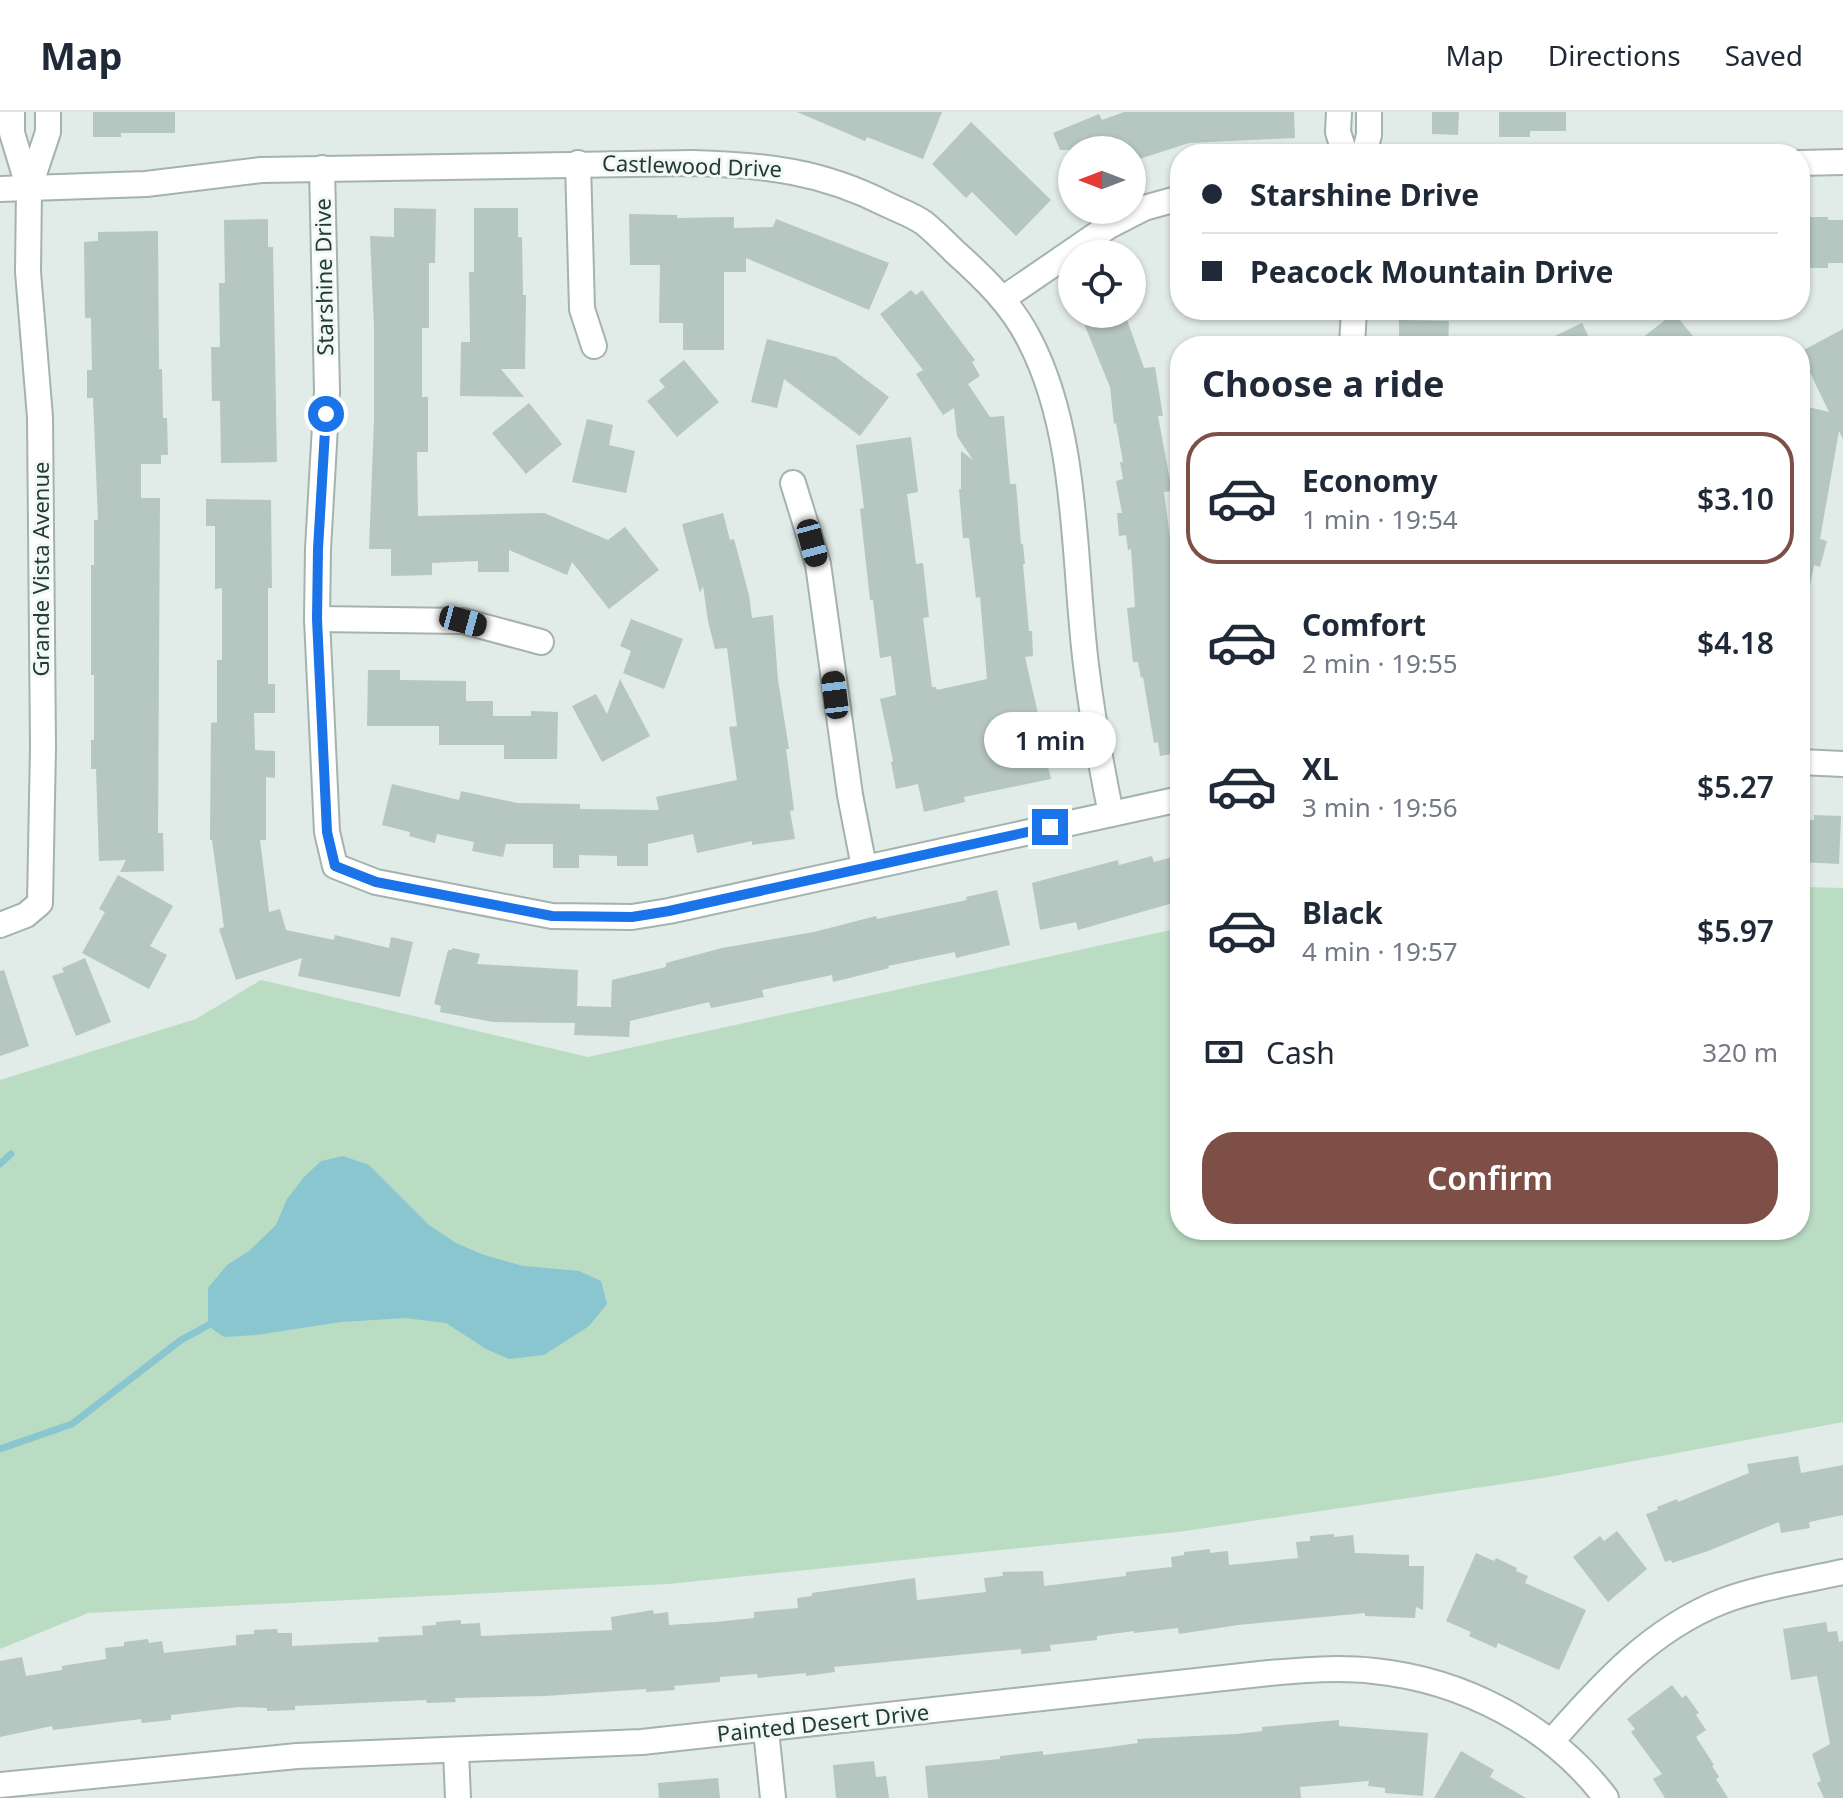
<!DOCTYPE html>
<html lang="en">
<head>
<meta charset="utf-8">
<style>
	body { margin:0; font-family:"Noto Sans",sans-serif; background:#f6f6f7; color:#1f2937; height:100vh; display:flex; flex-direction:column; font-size:30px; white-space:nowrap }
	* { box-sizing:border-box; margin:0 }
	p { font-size:26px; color:#747a83 }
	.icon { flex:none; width:44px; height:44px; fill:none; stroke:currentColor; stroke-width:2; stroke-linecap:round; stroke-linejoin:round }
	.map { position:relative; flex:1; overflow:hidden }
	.drawer { position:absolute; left:1170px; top:224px; width:640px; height:904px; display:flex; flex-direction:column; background:#fff; border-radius:32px; box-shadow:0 2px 6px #0004 }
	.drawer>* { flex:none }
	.guide { position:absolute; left:1170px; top:32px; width:640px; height:176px; border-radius:32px; box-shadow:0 2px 6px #0004; display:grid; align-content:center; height:176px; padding:0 32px; background:#fff }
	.needle { width:52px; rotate:270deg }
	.tools { position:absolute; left:1058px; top:24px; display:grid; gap:16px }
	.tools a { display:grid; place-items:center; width:88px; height:88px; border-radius:50%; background:#fff; box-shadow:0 2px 6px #0004; font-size:40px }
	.end { position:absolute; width:36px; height:36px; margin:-18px; border:10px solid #1a73e8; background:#fff; box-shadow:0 0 0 4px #fff }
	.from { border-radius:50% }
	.bubble { position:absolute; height:56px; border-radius:28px; background:#fff; box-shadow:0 2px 6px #0004; font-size:26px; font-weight:600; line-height:56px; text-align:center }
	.car { position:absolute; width:24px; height:48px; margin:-24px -12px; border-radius:10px; box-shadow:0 0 6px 2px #0007; background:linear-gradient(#222 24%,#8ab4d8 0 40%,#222 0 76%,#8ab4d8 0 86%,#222 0) }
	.guide b { display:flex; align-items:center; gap:28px; height:76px; font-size:30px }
	.guide b+b { border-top:2px solid #e0e1e3 }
	.guide i { width:20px; height:20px; background:#1f2937 }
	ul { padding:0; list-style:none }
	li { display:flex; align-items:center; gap:24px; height:132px; margin:0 16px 12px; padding:0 16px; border:4px solid transparent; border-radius:32px }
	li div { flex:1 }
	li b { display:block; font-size:30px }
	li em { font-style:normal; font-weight:600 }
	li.on { border-color:#7d4f47 }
	li>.icon { width:72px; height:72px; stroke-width:1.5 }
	h2 { padding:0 32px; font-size:36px; line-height:96px }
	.pay { display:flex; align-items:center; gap:20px; height:88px; padding:0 32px; font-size:30px }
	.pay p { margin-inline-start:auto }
	.button { display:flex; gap:16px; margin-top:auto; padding:16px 32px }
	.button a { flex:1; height:92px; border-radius:32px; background:#7d4f47; color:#fff; font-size:32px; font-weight:600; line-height:92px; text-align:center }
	header { display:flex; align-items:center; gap:48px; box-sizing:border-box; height:112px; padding:0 40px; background:#fff; border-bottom:2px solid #e0e1e3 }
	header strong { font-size:38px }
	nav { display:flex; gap:44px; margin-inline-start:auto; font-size:28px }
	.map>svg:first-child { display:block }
	.green { fill:#badcc3 }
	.water { fill:#89c6d0 }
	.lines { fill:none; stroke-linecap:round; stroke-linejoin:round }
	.stream { stroke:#89c6d0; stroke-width:7 }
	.building { fill:#b6c6c0 }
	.minor-casing { stroke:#a4b3ae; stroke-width:28 }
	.minor { stroke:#fff; stroke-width:24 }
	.route { stroke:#1a73e8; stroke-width:10 }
	.labels { text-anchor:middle; stroke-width:6; stroke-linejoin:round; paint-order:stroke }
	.street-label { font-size:22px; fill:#223c34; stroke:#f1f8f5 }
</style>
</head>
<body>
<header>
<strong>Map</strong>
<nav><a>Map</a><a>Directions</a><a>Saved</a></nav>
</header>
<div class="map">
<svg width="1843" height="1686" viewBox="0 0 1843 1686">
	<rect width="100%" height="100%" fill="#e1ebe7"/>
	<polygon class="green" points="1800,775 1843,776 1843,1310 1543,1366 1178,1420 668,1472 88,1501 0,1537 0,968 196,907 261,868 588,945 1180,816 1180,1118 1800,1118"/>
	<polygon class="water" points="343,1044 369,1053 429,1113 456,1131 484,1143 523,1154 579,1159 601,1169 607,1192 589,1214 544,1243 509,1247 486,1237 446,1211 405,1206 341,1210 256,1223 224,1225 208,1214 208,1176 227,1153 249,1139 276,1113 287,1087 304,1065 321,1049"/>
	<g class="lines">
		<g class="stream">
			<polyline points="0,1052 11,1042"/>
			<polyline points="0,1337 72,1312 181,1228 216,1209"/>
		</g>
	</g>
	<g class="building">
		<polygon points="93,0 175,0 175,21 121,21 121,25 93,25"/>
		<polygon points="797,0 942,0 923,47 867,25 865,29"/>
		<polygon points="1124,0 1294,0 1295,26 1189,31 1133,49 1132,38 1060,38 1053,21 1099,2 1102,8"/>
		<polygon points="1432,0 1459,0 1458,23 1432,22"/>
		<polygon points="1499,0 1566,0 1566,19 1530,19 1530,25 1499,25"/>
		<polygon points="971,10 1051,88 1016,124 972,80 966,86 932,52"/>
		<polygon points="394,96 436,97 435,151 429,151 429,216 422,216 422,285 428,285 428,340 417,340 418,404 544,401 608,428 625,415 659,458 609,497 572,450 567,463 509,438 509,460 478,460 478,449 432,451 432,463 391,464 391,437 369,437 374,309 374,215 370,124 394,125"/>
		<polygon points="474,96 518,96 518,125 522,125 523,183 526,183 525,257 501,257 524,285 460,284 461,230 470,230 469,160 474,160"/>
		<polygon points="629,102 677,103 677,106 734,105 734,116 773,115 776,107 889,151 869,198 746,146 746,160 724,160 724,238 683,238 683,211 659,211 660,153 630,153"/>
		<polygon points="1800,105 1828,105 1828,108 1843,108 1843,151 1828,151 1828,156 1800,156"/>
		<polygon points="268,107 268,135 273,135 277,350 221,351 220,289 212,289 211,235 220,235 219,171 225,171 224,108"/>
		<polygon points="158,119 159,257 162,257 163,306 167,306 168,343 161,343 161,352 141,352 141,386 160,386 158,721 163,721 164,759 120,760 126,748 99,749 96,657 91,657 91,628 94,628 94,563 91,563 91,453 94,453 94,408 98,408 93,286 87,286 87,258 92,258 91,206 85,206 84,130 98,129 98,120"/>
		<polygon points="911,178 916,183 922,178 975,248 972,250 980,264 968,272 990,305 1004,304 1010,372 1016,372 1021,432 1023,432 1025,452 1023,452 1029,519 1032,519 1033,544 1025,545 1039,606 1036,607 1051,667 964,685 965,690 924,700 918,672 896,677 891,650 893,649 880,587 896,583 891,544 880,546 873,488 870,488 860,397 864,396 856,333 911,325 918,380 907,382 916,452 923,451 929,505 923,506 932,575 936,575 937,578 987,567 980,485 976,486 969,426 963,426 959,377 961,377 961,339 973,348 957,324 954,296 943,303 916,262 923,258 880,202"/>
		<polygon points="1674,201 1701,234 1632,234"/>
		<polygon points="1080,202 1125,202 1144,256 1155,255 1163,304 1158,304 1172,379 1164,380 1180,502 1180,511 1176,511 1180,538 1180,641 1160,644 1158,630 1154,631 1143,565 1141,566 1138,550 1133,550 1127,496 1135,495 1131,437 1128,438 1126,423 1119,424 1117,401 1122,401 1116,369 1123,367 1120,350 1123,350 1116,311 1114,312 1110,275"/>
		<polygon points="1399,208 1449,209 1448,234 1399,232"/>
		<polygon points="1582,211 1593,234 1534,234"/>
		<polygon points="1843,217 1843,327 1839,319 1820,427 1827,429 1820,455 1814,453 1809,478 1800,477 1800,293 1829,300 1800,240"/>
		<polygon points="767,227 836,245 889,285 860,324 784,267 777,296 751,290"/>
		<polygon points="684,248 719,290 677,325 647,289 665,275 659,268"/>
		<polygon points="529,291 562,332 526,362 492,321"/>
		<polygon points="587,307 613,313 609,333 635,339 626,381 572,370"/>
		<polygon points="206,387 271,388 272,476 268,476 268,572 275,572 275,601 254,601 255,638 275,639 275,666 266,665 266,728 260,728 269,800 280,797 286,818 334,828 335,823 389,836 391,825 413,830 400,885 298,864 302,846 236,868 219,817 224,815 212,728 210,728 211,611 217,610 217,548 222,548 222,476 215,477 215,414 206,414"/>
		<polygon points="723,401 730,428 734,427 749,483 752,506 773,503 778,568 789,637 786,637 794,698 790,699 795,727 752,733 752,729 697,741 693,722 648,732 648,754 617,754 617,744 579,743 579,756 553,756 553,732 506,732 503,745 472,739 474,730 437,722 435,731 409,724 410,720 382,713 392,672 459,688 461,679 517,691 580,692 580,697 659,698 656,685 737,668 729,615 737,614 727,536 715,537 708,509 703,474 700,481 682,412"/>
		<polygon points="631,507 683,527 664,577 623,561 631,539 620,534"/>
		<polygon points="368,558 400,558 400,568 466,569 466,589 493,589 493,604 531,604 531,599 558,600 557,647 504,647 504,633 439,633 439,614 367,614"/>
		<polygon points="620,567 650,624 602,650 572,594 596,582 607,602"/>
		<polygon points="1814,703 1841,704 1839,752 1800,750 1800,707 1814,708"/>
		<polygon points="1180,743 1180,789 1078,818 1076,810 1040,818 1032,771 1118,748 1119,753 1152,744 1154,750"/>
		<polygon points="118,763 173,794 150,834 167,843 149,877 82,841 105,800 99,797"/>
		<polygon points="997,778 1010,833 956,846 955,840 888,854 889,856 833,870 832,863 762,878 764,885 711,896 709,890 630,909 629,925 574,923 575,911 493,910 440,900 441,894 434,892 448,838 452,838 452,836 480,842 477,852 578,858 577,894 611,895 612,868 666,855 666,851 722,836 814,820 876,804 877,807 967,788 966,785"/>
		<polygon points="85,846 111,910 76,924 52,864 64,860 62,856"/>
		<polygon points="4,858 29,934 0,944 0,859"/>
		<polygon points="1798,1344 1801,1361 1843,1353 1843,1403 1809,1410 1810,1416 1781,1421 1779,1410 1708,1439 1672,1451 1671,1448 1665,1450 1646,1402 1658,1398 1657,1395 1677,1387 1678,1390 1749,1361 1747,1352"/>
		<polygon points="1617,1419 1647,1457 1608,1490 1573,1445 1600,1424 1604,1429"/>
		<polygon points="1334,1422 1334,1425 1353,1423 1355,1441 1409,1443 1409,1454 1424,1454 1423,1498 1416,1495 1415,1506 1365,1504 1365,1501 1238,1513 1179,1522 1178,1516 1134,1521 1134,1519 1097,1524 1097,1528 1050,1533 1051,1539 1021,1542 1021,1537 834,1555 835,1560 806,1564 806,1561 758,1566 757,1562 720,1565 720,1570 674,1574 675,1578 646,1580 646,1577 545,1584 455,1586 456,1590 427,1591 426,1588 295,1594 295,1598 267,1599 267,1596 238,1595 171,1603 171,1608 142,1611 141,1607 53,1618 52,1614 0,1625 0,1549 22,1545 26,1564 62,1558 62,1554 106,1547 105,1536 124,1534 124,1530 148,1527 149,1531 162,1529 164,1541 236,1533 236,1523 254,1522 254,1518 277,1517 278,1521 292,1521 292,1534 379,1530 378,1525 423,1523 422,1514 436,1513 436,1510 461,1508 461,1512 480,1511 481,1524 612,1518 611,1505 653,1498 654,1502 668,1500 669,1513 715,1510 754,1506 754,1500 798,1496 797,1486 812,1484 812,1481 915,1466 917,1488 986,1480 984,1466 1003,1464 1002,1460 1043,1459 1044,1474 1126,1464 1126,1460 1172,1455 1171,1445 1184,1443 1184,1440 1210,1437 1210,1441 1228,1439 1229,1453 1298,1446 1296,1430 1310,1429 1310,1424"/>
		<polygon points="1476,1441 1494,1449 1496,1446 1517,1456 1516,1459 1528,1464 1525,1471 1586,1498 1559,1558 1498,1531 1496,1536 1469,1524 1471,1520 1446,1509"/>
		<polygon points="1826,1510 1828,1520 1837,1519 1839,1530 1843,1529 1843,1686 1824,1686 1817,1671 1821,1669 1812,1642 1830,1632 1817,1564 1791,1568 1783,1517"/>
		<polygon points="1672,1573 1682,1586 1686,1583 1699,1601 1696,1603 1706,1618 1696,1625 1714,1653 1712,1654 1719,1665 1716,1667 1728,1686 1665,1686 1653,1667 1662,1662 1631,1620 1635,1617 1627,1607"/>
		<polygon points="1339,1608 1339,1614 1428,1621 1423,1684 1385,1681 1385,1676 1368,1674 1369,1669 1300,1675 1301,1686 928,1686 925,1654 1000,1647 1000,1644 1043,1639 1043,1643 1110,1635 1138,1631 1137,1627 1237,1622 1262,1619 1262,1615"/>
		<polygon points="1461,1639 1494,1658 1490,1665 1526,1686 1434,1686"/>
		<polygon points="874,1649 876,1665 886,1664 889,1686 836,1686 833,1653"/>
		<polygon points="718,1666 720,1686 659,1686 658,1671"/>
	</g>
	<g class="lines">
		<g class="minor-casing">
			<g id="minor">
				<polyline points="1339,0 1338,20 1345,42"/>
				<polyline points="1364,42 1369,23 1369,0"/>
				<polyline points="578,51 582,197 594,234"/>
				<polyline points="1800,51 1843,50"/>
				<polyline points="322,56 327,279 318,437 317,507 327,720 335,754 376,770 552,804 632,805 669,799 1180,687"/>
				<path d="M 0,77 L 146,72 L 261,58 L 693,51 C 765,53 821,59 886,92 C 898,98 913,103 924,111 C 935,120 945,130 955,140 C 984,166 1011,192 1029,227 C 1079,322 1073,448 1086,553 C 1092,603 1101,653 1111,702"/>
				<polyline points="29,77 48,20 48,0"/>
				<polyline points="1004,186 1109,114 1144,96 1180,86"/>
				<polyline points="1352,234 1354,198"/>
				<polyline points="793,371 818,452 850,683 864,755"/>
				<polyline points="317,507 463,509 541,530"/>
				<polyline points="1800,650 1843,652"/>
				<polyline points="0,813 26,803 40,791 43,635 40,305 28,160 29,77 12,21 12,0"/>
				<polyline points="766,1618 773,1686"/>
				<path d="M 1552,1629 C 1601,1573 1651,1517 1723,1489 C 1761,1475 1803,1469 1843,1460"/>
				<polyline points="456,1639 458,1686"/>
				<path d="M 0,1673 L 297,1644 L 642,1630 L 1269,1561 C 1304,1558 1339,1555 1374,1559 C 1463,1568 1552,1614 1606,1686"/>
			</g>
		</g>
		<use href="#minor" class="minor"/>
	</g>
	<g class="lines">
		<polyline class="route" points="326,302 318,437 317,507 327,720 335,754 376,770 552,804 632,805 669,799 1050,715"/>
	</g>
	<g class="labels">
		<g class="street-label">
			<text transform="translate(692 54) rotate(2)" y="8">Castlewood Drive</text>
			<text transform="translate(324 165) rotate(-91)" y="8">Starshine Drive</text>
			<text transform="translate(41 457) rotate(-90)" y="8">Grande Vista Avenue</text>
			<text transform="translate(823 1611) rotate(-6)" y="8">Painted Desert Drive</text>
		</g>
	</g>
</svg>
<div class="tools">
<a><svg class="needle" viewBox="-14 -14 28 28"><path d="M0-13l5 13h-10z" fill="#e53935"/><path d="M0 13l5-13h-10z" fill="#747a83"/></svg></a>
<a><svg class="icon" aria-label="locate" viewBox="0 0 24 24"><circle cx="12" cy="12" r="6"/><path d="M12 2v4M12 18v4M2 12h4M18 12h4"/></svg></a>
</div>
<i class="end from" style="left:326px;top:302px"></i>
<i class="end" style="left:1050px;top:715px"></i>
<div class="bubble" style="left:984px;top:600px;width:132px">1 min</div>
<i class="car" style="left:812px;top:431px;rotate:165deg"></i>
<i class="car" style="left:463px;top:509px;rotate:105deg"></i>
<i class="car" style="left:835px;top:583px;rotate:353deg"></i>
<div class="guide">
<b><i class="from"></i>Starshine Drive</b>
<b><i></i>Peacock Mountain Drive</b>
</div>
<section class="drawer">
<h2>Choose a ride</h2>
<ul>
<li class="on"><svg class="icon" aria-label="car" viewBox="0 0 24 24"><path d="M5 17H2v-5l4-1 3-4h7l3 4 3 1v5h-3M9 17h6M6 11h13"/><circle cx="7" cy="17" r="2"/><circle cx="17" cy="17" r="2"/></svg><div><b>Economy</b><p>1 min · 19:54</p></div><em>$3.10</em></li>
<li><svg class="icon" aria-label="car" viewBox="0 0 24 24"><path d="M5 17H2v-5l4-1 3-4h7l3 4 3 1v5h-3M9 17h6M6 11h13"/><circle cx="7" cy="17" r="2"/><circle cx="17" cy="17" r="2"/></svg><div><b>Comfort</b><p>2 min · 19:55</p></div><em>$4.18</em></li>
<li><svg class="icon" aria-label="car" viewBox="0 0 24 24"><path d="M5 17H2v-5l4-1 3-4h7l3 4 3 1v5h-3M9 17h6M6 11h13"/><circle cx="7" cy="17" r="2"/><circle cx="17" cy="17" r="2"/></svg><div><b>XL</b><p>3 min · 19:56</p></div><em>$5.27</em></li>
<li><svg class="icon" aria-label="car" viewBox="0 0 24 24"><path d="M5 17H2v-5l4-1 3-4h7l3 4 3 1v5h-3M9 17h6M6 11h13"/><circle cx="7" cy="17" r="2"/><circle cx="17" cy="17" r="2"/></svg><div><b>Black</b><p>4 min · 19:57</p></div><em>$5.97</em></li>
</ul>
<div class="pay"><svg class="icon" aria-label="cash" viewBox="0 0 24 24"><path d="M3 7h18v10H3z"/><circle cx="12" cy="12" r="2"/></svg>Cash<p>320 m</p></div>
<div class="button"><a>Confirm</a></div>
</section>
</div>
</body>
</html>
